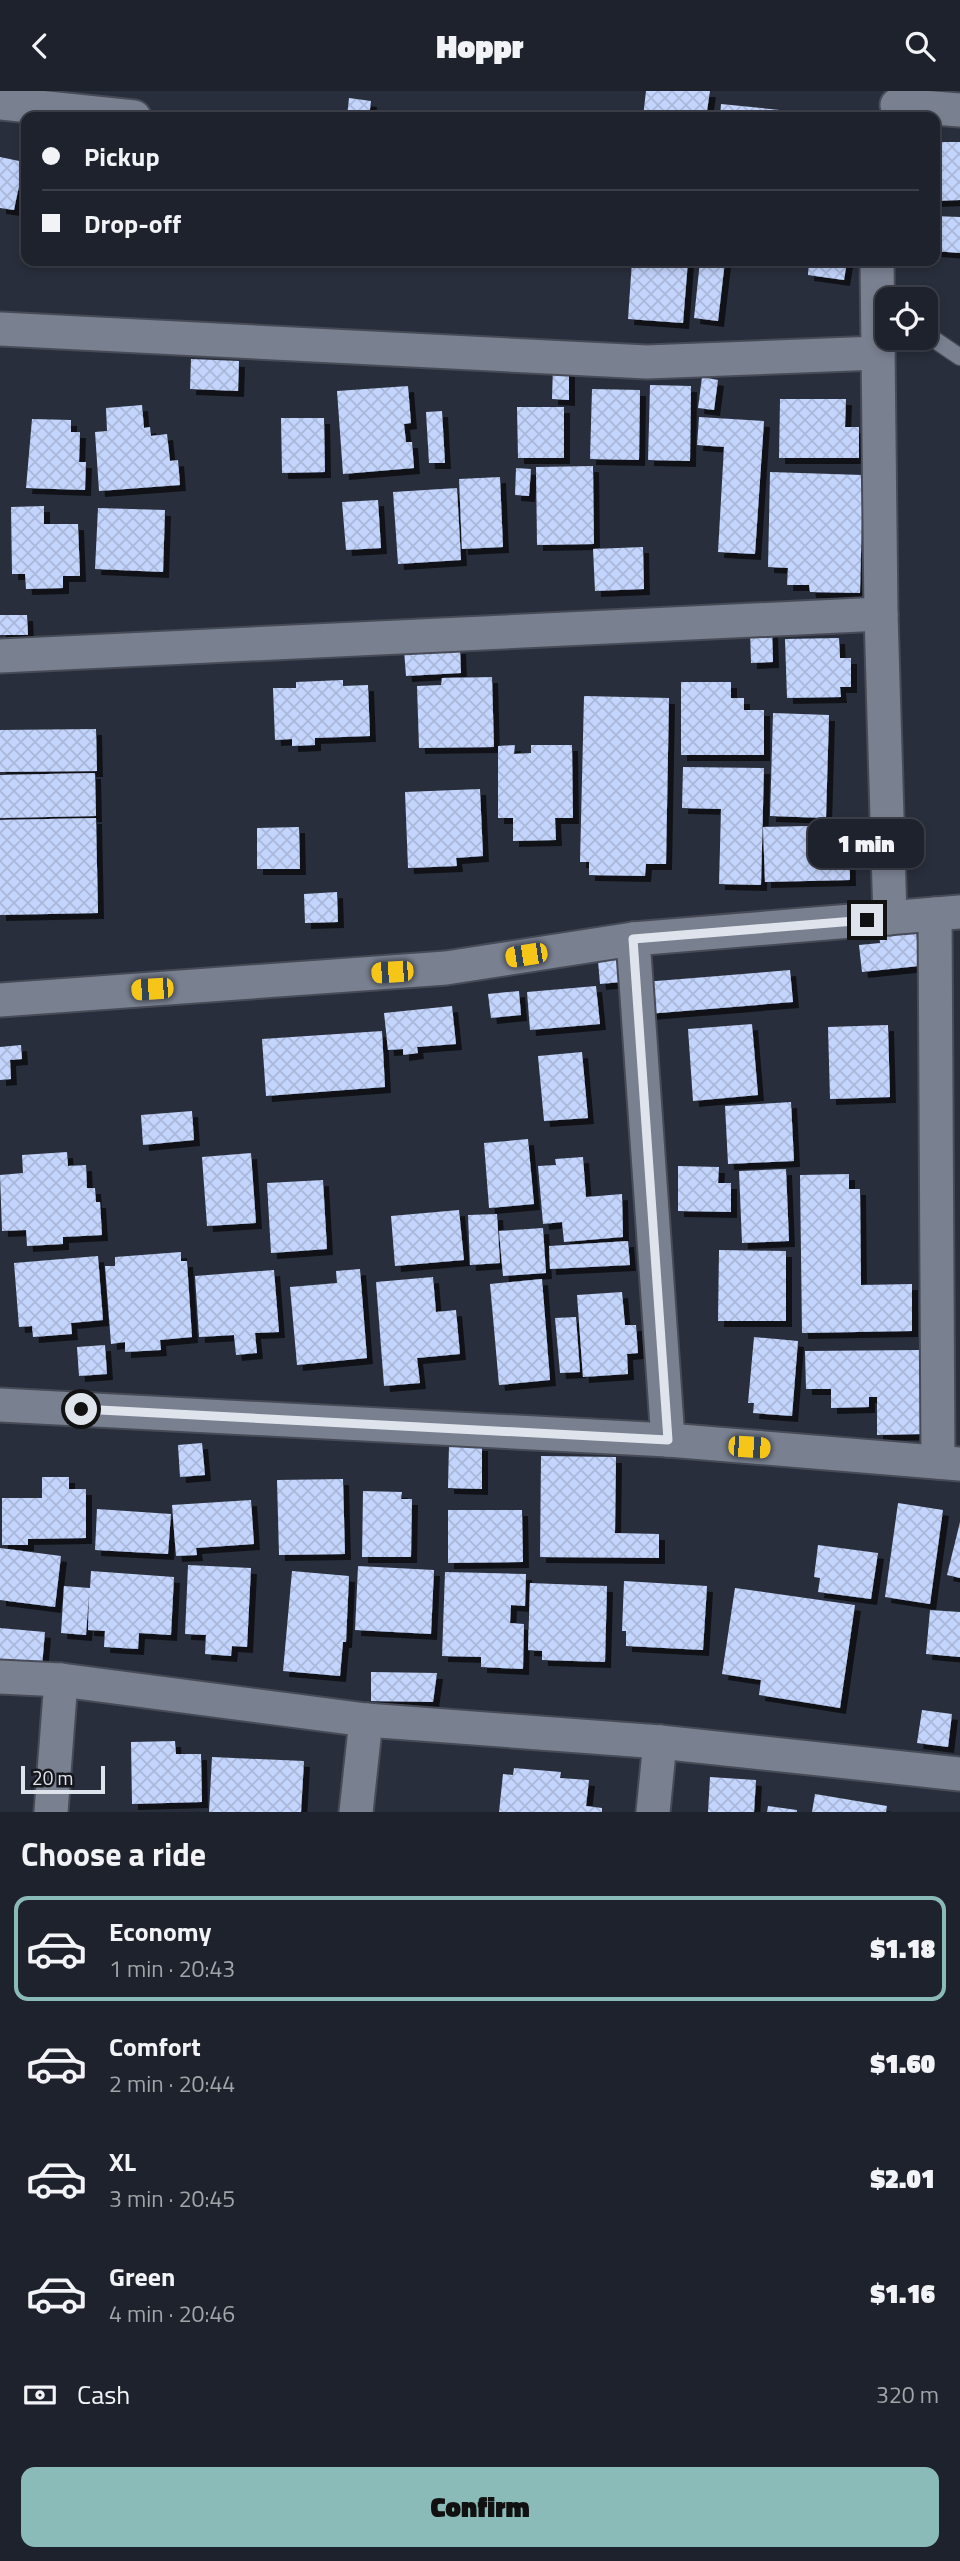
<!DOCTYPE html>
<html lang="en">
<head>
<meta charset="utf-8">
<style>
	body { margin:0; font-family:"Titillium Web",sans-serif; background:#2b2f38; color:#f1f3f6; height:100vh; display:flex; flex-direction:column; font-size:26px; white-space:nowrap }
	* { box-sizing:border-box; margin:0 }
	p { font-size:23px; color:#a1a4a9 }
	.icon { flex:none; width:38px; height:38px; fill:none; stroke:currentColor; stroke-width:2; stroke-linecap:round; stroke-linejoin:round }
	.map { position:relative; height:1721px; overflow:hidden }
	.side { display:flex; flex-direction:column; background:#1e222c; flex:1 }
	.side>* { flex:none }
	.guide { position:absolute; left:21px; top:21px; width:919px; height:154px; border-radius:14px; box-shadow:0 4px 10px #0003,0 0 0 2px #3c3f48; display:grid; align-content:center; height:154px; padding:0 21px; background:#1e222c }
	.buttons { position:absolute; left:875px; top:196px; display:grid; gap:14px }
	.buttons a { display:grid; place-items:center; width:63px; height:63px; border-radius:14px; background:#1e222c; box-shadow:0 4px 10px #0003,0 0 0 2px #3c3f48; font-size:35px }
	.scale { position:absolute; left:21px; bottom:18px; width:84px; box-sizing:border-box; padding-left:7px; border:4px solid #dfe3ec; border-top:0; font-size:19px; line-height:24px; white-space:nowrap; color:#dfe3ec; -webkit-text-stroke:5px #14161c; paint-order:stroke }
	.end { position:absolute; width:32px; height:32px; margin:-16px; border:9px solid #dfe3ec; background:#111; box-shadow:0 0 0 4px #111 }
	.from { border-radius:50% }
	.bubble { position:absolute; height:49px; border-radius:14px; background:#1e222c; box-shadow:0 4px 10px #0003,0 0 0 2px #3c3f48; font-size:23px; font-weight:800; line-height:49px; text-align:center }
	.car { position:absolute; width:21px; height:42px; margin:-21px -10px; border-radius:9px; box-shadow:0 0 5px 2px #0007; background:linear-gradient(#f5c518 24%,#345 0 40%,#f5c518 0 76%,#345 0 86%,#f5c518 0) }
	.guide b { display:flex; align-items:center; gap:24px; height:66px; font-size:26px }
	.guide b+b { border-top:2px solid #3c3f48 }
	.guide i { width:18px; height:18px; background:#f1f3f6 }
	ul { padding:0; list-style:none }
	li { display:flex; align-items:center; gap:21px; height:105px; margin:0 14px 10px; padding:0 7px; border:4px solid transparent; border-radius:14px }
	li div { flex:1 }
	li b { display:block; font-size:26px }
	li em { font-style:normal; font-weight:800 }
	li.active { border-color:#8bbbb9 }
	li>.icon { width:63px; height:63px; stroke-width:1.5 }
	h2 { padding:0 21px; font-size:32px; line-height:84px }
	.pay { display:flex; align-items:center; gap:18px; height:77px; padding:0 21px; font-size:26px }
	.pay p { margin-inline-start:auto }
	.primary-button { display:flex; gap:14px; margin-top:auto; padding:14px 21px }
	.primary-button a { flex:1; height:80px; border-radius:14px; background:#8bbbb9; color:#111; font-size:28px; font-weight:800; line-height:80px; text-align:center }
	header { display:flex; justify-content:space-between; align-items:center; height:91px; padding:0 21px; background:#1e222c; font-size:32px; font-weight:800 }
	.map>svg:first-child { display:block }
	.building { fill:url(#building-cross-hatch); filter:url(#shadow) }
	.lines { fill:none; stroke-linecap:round; stroke-linejoin:round }
	.lane-casing { stroke:#474b57; stroke-width:19 }
	.street-casing { stroke:#474b57; stroke-width:37 }
	.lane { stroke:#798090; stroke-width:16 }
	.street { stroke:#798090; stroke-width:33 }
	.route { stroke:#dfe3ec; stroke-width:9 }
</style>
</head>
<body>
<header><svg class="icon" aria-label="back" viewBox="0 0 24 24"><path d="M15 5l-7 7 7 7"/></svg>Hoppr<svg class="icon" aria-label="search" viewBox="0 0 24 24"><circle cx="10" cy="10" r="6"/><path d="M15 15l6 6"/></svg></header>
<div class="map">
<svg width="960" height="1721" viewBox="0 0 960 1721">
	<defs>
		<pattern id="building-cross-hatch" width="8" height="8" patternUnits="userSpaceOnUse" patternTransform="scale(1.75)"><rect width="8" height="8" fill="#c3d4fd"/><path d="M0 0l8 8M0 8l8-8" fill="none" stroke="#a9b7d9"/></pattern>
		<filter id="shadow"><feDropShadow dx="6" dy="6" stdDeviation="0" flood-color="#0009"/></filter>
	</defs>
	<rect width="100%" height="100%" fill="#282e3b"/>
	<g class="building">
		<polygon points="646,0 710,0 706,26 643,26"/>
		<polygon points="349,7 371,10 369,26 347,26"/>
		<polygon points="721,13 780,19 779,26 720,26"/>
		<polygon points="801,22 829,24 828,26 801,26"/>
		<polygon points="934,51 960,51 960,109 934,110"/>
		<polygon points="0,66 24,71 14,119 0,117"/>
		<polygon points="934,125 960,126 960,162 934,160"/>
		<polygon points="632,170 688,170 683,232 628,228"/>
		<polygon points="700,170 725,170 718,230 694,227"/>
		<polygon points="809,170 847,170 844,189 808,184"/>
		<polygon points="191,268 239,270 238,300 190,298"/>
		<polygon points="553,275 569,276 569,309 552,308"/>
		<polygon points="702,286 718,289 714,319 698,317"/>
		<polygon points="650,294 691,295 690,370 648,369"/>
		<polygon points="408,295 411,332 404,333 406,351 412,351 414,377 343,383 337,300"/>
		<polygon points="592,298 640,299 639,369 590,368"/>
		<polygon points="780,308 846,308 845,336 859,336 859,367 779,367"/>
		<polygon points="142,314 144,337 150,336 151,345 167,343 170,370 178,369 180,394 99,400 95,341 107,340 106,317"/>
		<polygon points="517,316 564,316 564,367 518,367"/>
		<polygon points="442,320 445,372 429,372 426,321"/>
		<polygon points="699,326 764,330 755,463 718,461 724,356 697,354"/>
		<polygon points="281,327 324,327 325,381 282,382"/>
		<polygon points="32,328 71,329 71,341 80,341 79,371 86,371 85,399 26,397"/>
		<polygon points="593,375 594,453 537,454 536,376"/>
		<polygon points="516,377 531,378 529,405 515,404"/>
		<polygon points="770,381 863,384 860,502 810,501 809,494 787,494 788,477 768,476"/>
		<polygon points="500,386 503,456 462,458 459,388"/>
		<polygon points="457,397 461,469 398,473 393,401"/>
		<polygon points="378,409 381,457 346,459 342,411"/>
		<polygon points="44,415 44,433 78,433 80,485 63,485 63,497 26,498 25,483 12,483 11,416"/>
		<polygon points="98,417 165,419 163,481 95,478"/>
		<polygon points="643,456 644,498 595,500 593,458"/>
		<polygon points="0,524 27,524 28,544 0,544"/>
		<polygon points="772,539 773,571 751,572 750,540"/>
		<polygon points="839,547 840,567 851,567 851,596 840,596 841,606 787,607 785,548"/>
		<polygon points="460,557 461,582 406,585 404,559"/>
		<polygon points="492,586 494,656 419,657 417,595 441,594 442,587"/>
		<polygon points="343,589 343,595 368,594 370,645 315,647 315,654 292,655 292,648 275,649 273,597 296,597 296,591"/>
		<polygon points="681,591 731,591 731,607 744,607 744,619 764,619 764,664 681,664"/>
		<polygon points="584,605 669,607 666,773 646,773 645,785 589,784 589,771 580,771"/>
		<polygon points="773,622 829,624 826,727 770,725"/>
		<polygon points="96,638 97,680 0,681 0,639"/>
		<polygon points="515,654 514,663 531,662 531,654 572,654 573,727 555,727 556,749 513,750 513,727 498,727 498,655"/>
		<polygon points="683,676 764,677 761,794 719,793 721,718 682,717"/>
		<polygon points="95,682 96,725 0,727 0,684"/>
		<polygon points="480,698 483,765 456,767 457,775 408,777 405,701"/>
		<polygon points="96,727 98,822 0,824 0,729"/>
		<polygon points="849,734 850,789 765,791 763,736"/>
		<polygon points="299,736 300,778 257,778 257,737"/>
		<polygon points="337,801 338,831 305,832 304,803"/>
		<polygon points="916,838 919,875 862,881 859,854 880,852 879,842"/>
		<polygon points="619,868 621,891 600,893 598,870"/>
		<polygon points="790,879 793,911 647,923 644,891"/>
		<polygon points="596,895 600,933 530,939 527,901"/>
		<polygon points="519,900 521,924 491,927 488,903"/>
		<polygon points="452,915 456,953 417,956 418,962 403,964 403,958 388,959 384,922"/>
		<polygon points="752,933 758,1004 693,1010 688,938"/>
		<polygon points="888,934 890,1006 830,1008 828,936"/>
		<polygon points="382,940 385,996 266,1005 262,948"/>
		<polygon points="21,954 22,968 10,969 11,988 0,989 0,956"/>
		<polygon points="582,961 588,1027 544,1030 538,965"/>
		<polygon points="791,1011 794,1070 728,1073 725,1015"/>
		<polygon points="192,1020 194,1049 143,1054 141,1024"/>
		<polygon points="528,1048 534,1113 489,1117 484,1052"/>
		<polygon points="67,1061 68,1075 86,1074 87,1097 95,1097 96,1111 100,1111 102,1144 63,1146 63,1153 27,1155 26,1139 2,1140 0,1084 23,1082 22,1064"/>
		<polygon points="251,1062 256,1132 207,1135 202,1066"/>
		<polygon points="583,1066 586,1106 622,1103 623,1146 564,1151 562,1131 543,1133 538,1075 556,1074 555,1068"/>
		<polygon points="678,1075 719,1076 718,1092 731,1092 731,1121 678,1120"/>
		<polygon points="786,1078 789,1150 742,1152 739,1080"/>
		<polygon points="849,1083 849,1098 860,1098 861,1194 912,1193 912,1240 802,1242 800,1084"/>
		<polygon points="323,1089 327,1158 271,1162 267,1092"/>
		<polygon points="459,1119 464,1169 395,1175 391,1125"/>
		<polygon points="497,1123 500,1172 470,1174 468,1124"/>
		<polygon points="543,1137 546,1182 503,1185 499,1140"/>
		<polygon points="628,1150 630,1174 550,1178 549,1155"/>
		<polygon points="719,1159 786,1160 786,1230 718,1230"/>
		<polygon points="181,1161 181,1170 187,1170 192,1246 160,1249 161,1259 125,1261 125,1251 111,1253 105,1175 115,1175 115,1166"/>
		<polygon points="98,1165 103,1229 71,1232 72,1243 33,1246 32,1235 19,1236 14,1172"/>
		<polygon points="360,1178 367,1267 297,1274 290,1196 337,1192 336,1180"/>
		<polygon points="274,1179 279,1241 255,1242 257,1262 236,1264 234,1244 199,1246 195,1185"/>
		<polygon points="433,1186 436,1221 456,1219 460,1263 417,1267 420,1292 384,1295 376,1191"/>
		<polygon points="542,1188 550,1289 499,1294 490,1193"/>
		<polygon points="622,1201 625,1234 636,1234 638,1262 627,1263 628,1283 583,1286 577,1204"/>
		<polygon points="576,1226 580,1281 560,1282 555,1227"/>
		<polygon points="754,1246 798,1250 792,1325 753,1322 754,1312 748,1312"/>
		<polygon points="105,1254 107,1283 79,1285 77,1256"/>
		<polygon points="921,1259 921,1343 877,1344 877,1306 869,1306 869,1316 831,1317 831,1298 806,1298 805,1260"/>
		<polygon points="202,1352 205,1384 180,1386 178,1354"/>
		<polygon points="449,1354 482,1354 482,1398 448,1397"/>
		<polygon points="541,1365 616,1366 615,1442 659,1443 659,1467 540,1466"/>
		<polygon points="42,1386 69,1386 69,1398 86,1398 86,1447 28,1448 28,1454 2,1454 2,1407 42,1407"/>
		<polygon points="343,1388 345,1463 279,1464 277,1389"/>
		<polygon points="363,1400 402,1401 401,1408 412,1408 411,1466 362,1466"/>
		<polygon points="251,1409 254,1453 196,1457 197,1464 176,1465 172,1414"/>
		<polygon points="898,1412 943,1419 930,1513 885,1506"/>
		<polygon points="97,1418 171,1423 168,1463 95,1459"/>
		<polygon points="448,1419 522,1419 523,1471 448,1472"/>
		<polygon points="960,1431 960,1487 947,1484"/>
		<polygon points="818,1454 878,1462 871,1508 818,1501 820,1487 814,1486"/>
		<polygon points="0,1457 61,1465 55,1516 0,1509"/>
		<polygon points="188,1474 251,1477 247,1556 232,1555 231,1565 205,1563 206,1544 185,1543"/>
		<polygon points="358,1475 434,1479 431,1543 355,1539"/>
		<polygon points="91,1480 174,1486 171,1544 139,1542 138,1558 104,1556 105,1540 88,1539 89,1503 86,1544 61,1542 64,1495 90,1497"/>
		<polygon points="292,1480 349,1485 346,1551 343,1551 340,1585 283,1580"/>
		<polygon points="445,1481 526,1483 525,1515 511,1514 510,1532 524,1533 523,1578 481,1576 481,1566 442,1565"/>
		<polygon points="624,1490 707,1495 703,1559 626,1555 626,1540 622,1540"/>
		<polygon points="530,1492 607,1495 605,1571 542,1569 542,1560 528,1559"/>
		<polygon points="735,1497 855,1514 840,1617 759,1604 761,1589 722,1583"/>
		<polygon points="930,1519 960,1521 960,1566 926,1563"/>
		<polygon points="0,1537 45,1541 42,1575 0,1571"/>
		<polygon points="371,1581 437,1582 433,1611 371,1610"/>
		<polygon points="922,1619 952,1623 948,1656 917,1652"/>
		<polygon points="175,1650 176,1663 201,1663 202,1711 132,1713 131,1651"/>
		<polygon points="212,1666 304,1670 301,1721 209,1721"/>
		<polygon points="514,1677 561,1681 560,1687 589,1689 586,1715 602,1717 602,1721 499,1721 503,1683 513,1684"/>
		<polygon points="710,1686 756,1689 754,1721 708,1721"/>
		<polygon points="815,1703 887,1715 886,1721 812,1721"/>
		<polygon points="768,1715 797,1719 797,1721 767,1721"/>
	</g>
	<g class="lines">
		<g class="lane-casing">
			<polyline id="lane" points="926,243 960,266"/>
		</g>
		<g class="street-casing">
			<g id="street">
				<polyline points="0,12 134,26"/>
				<polyline points="897,14 960,19"/>
				<polyline points="877,170 881,523 890,827"/>
				<polyline points="0,238 647,271 878,262"/>
				<polyline points="0,565 881,523"/>
				<polyline points="935,823 938,1371"/>
				<polyline points="633,848 668,1349"/>
				<polyline points="0,909 446,877 633,848 960,821"/>
				<polyline points="0,1314 668,1349 960,1373"/>
				<polyline points="0,1586 61,1589 51,1721"/>
				<polyline points="61,1589 366,1629 660,1651 960,1683"/>
				<polyline points="356,1721 366,1629"/>
				<polyline points="653,1721 660,1651"/>
			</g>
		</g>
		<use href="#lane" class="lane"/>
		<use href="#street" class="street"/>
	</g>
	<g class="lines">
		<polyline class="route" points="81,1318 668,1349 633,848 867,829"/>
	</g>
</svg>
<div class="buttons">
<a><svg class="icon" aria-label="locate" viewBox="0 0 24 24"><circle cx="12" cy="12" r="6"/><path d="M12 2v4M12 18v4M2 12h4M18 12h4"/></svg></a>
</div>
<div class="scale">20 m</div>
<i class="end from" style="left:81px;top:1318px"></i>
<i class="end" style="left:867px;top:829px"></i>
<div class="bubble" style="left:808px;top:728px;width:116px">1 min</div>
<i class="car" style="left:526px;top:864px;rotate:261deg"></i>
<i class="car" style="left:392px;top:881px;rotate:266deg"></i>
<i class="car" style="left:152px;top:898px;rotate:266deg"></i>
<i class="car" style="left:749px;top:1356px;rotate:94deg"></i>
<div class="guide">
<b><i class="from"></i>Pickup</b>
<b><i></i>Drop-off</b>
</div>
</div>
<section class="side">
<h2>Choose a ride</h2>
<ul>
<li class="active"><svg class="icon" aria-label="car" viewBox="0 0 24 24"><path d="M5 17H2v-5l4-1 3-4h7l3 4 3 1v5h-3M9 17h6M6 11h13"/><circle cx="7" cy="17" r="2"/><circle cx="17" cy="17" r="2"/></svg><div><b>Economy</b><p>1 min · 20:43</p></div><em>$1.18</em></li>
<li><svg class="icon" aria-label="car" viewBox="0 0 24 24"><path d="M5 17H2v-5l4-1 3-4h7l3 4 3 1v5h-3M9 17h6M6 11h13"/><circle cx="7" cy="17" r="2"/><circle cx="17" cy="17" r="2"/></svg><div><b>Comfort</b><p>2 min · 20:44</p></div><em>$1.60</em></li>
<li><svg class="icon" aria-label="car" viewBox="0 0 24 24"><path d="M5 17H2v-5l4-1 3-4h7l3 4 3 1v5h-3M9 17h6M6 11h13"/><circle cx="7" cy="17" r="2"/><circle cx="17" cy="17" r="2"/></svg><div><b>XL</b><p>3 min · 20:45</p></div><em>$2.01</em></li>
<li><svg class="icon" aria-label="car" viewBox="0 0 24 24"><path d="M5 17H2v-5l4-1 3-4h7l3 4 3 1v5h-3M9 17h6M6 11h13"/><circle cx="7" cy="17" r="2"/><circle cx="17" cy="17" r="2"/></svg><div><b>Green</b><p>4 min · 20:46</p></div><em>$1.16</em></li>
</ul>
<div class="pay"><svg class="icon" aria-label="cash" viewBox="0 0 24 24"><path d="M3 7h18v10H3z"/><circle cx="12" cy="12" r="2"/></svg>Cash<p>320 m</p></div>
<div class="primary-button"><a>Confirm</a></div>
</section>
</body>
</html>
